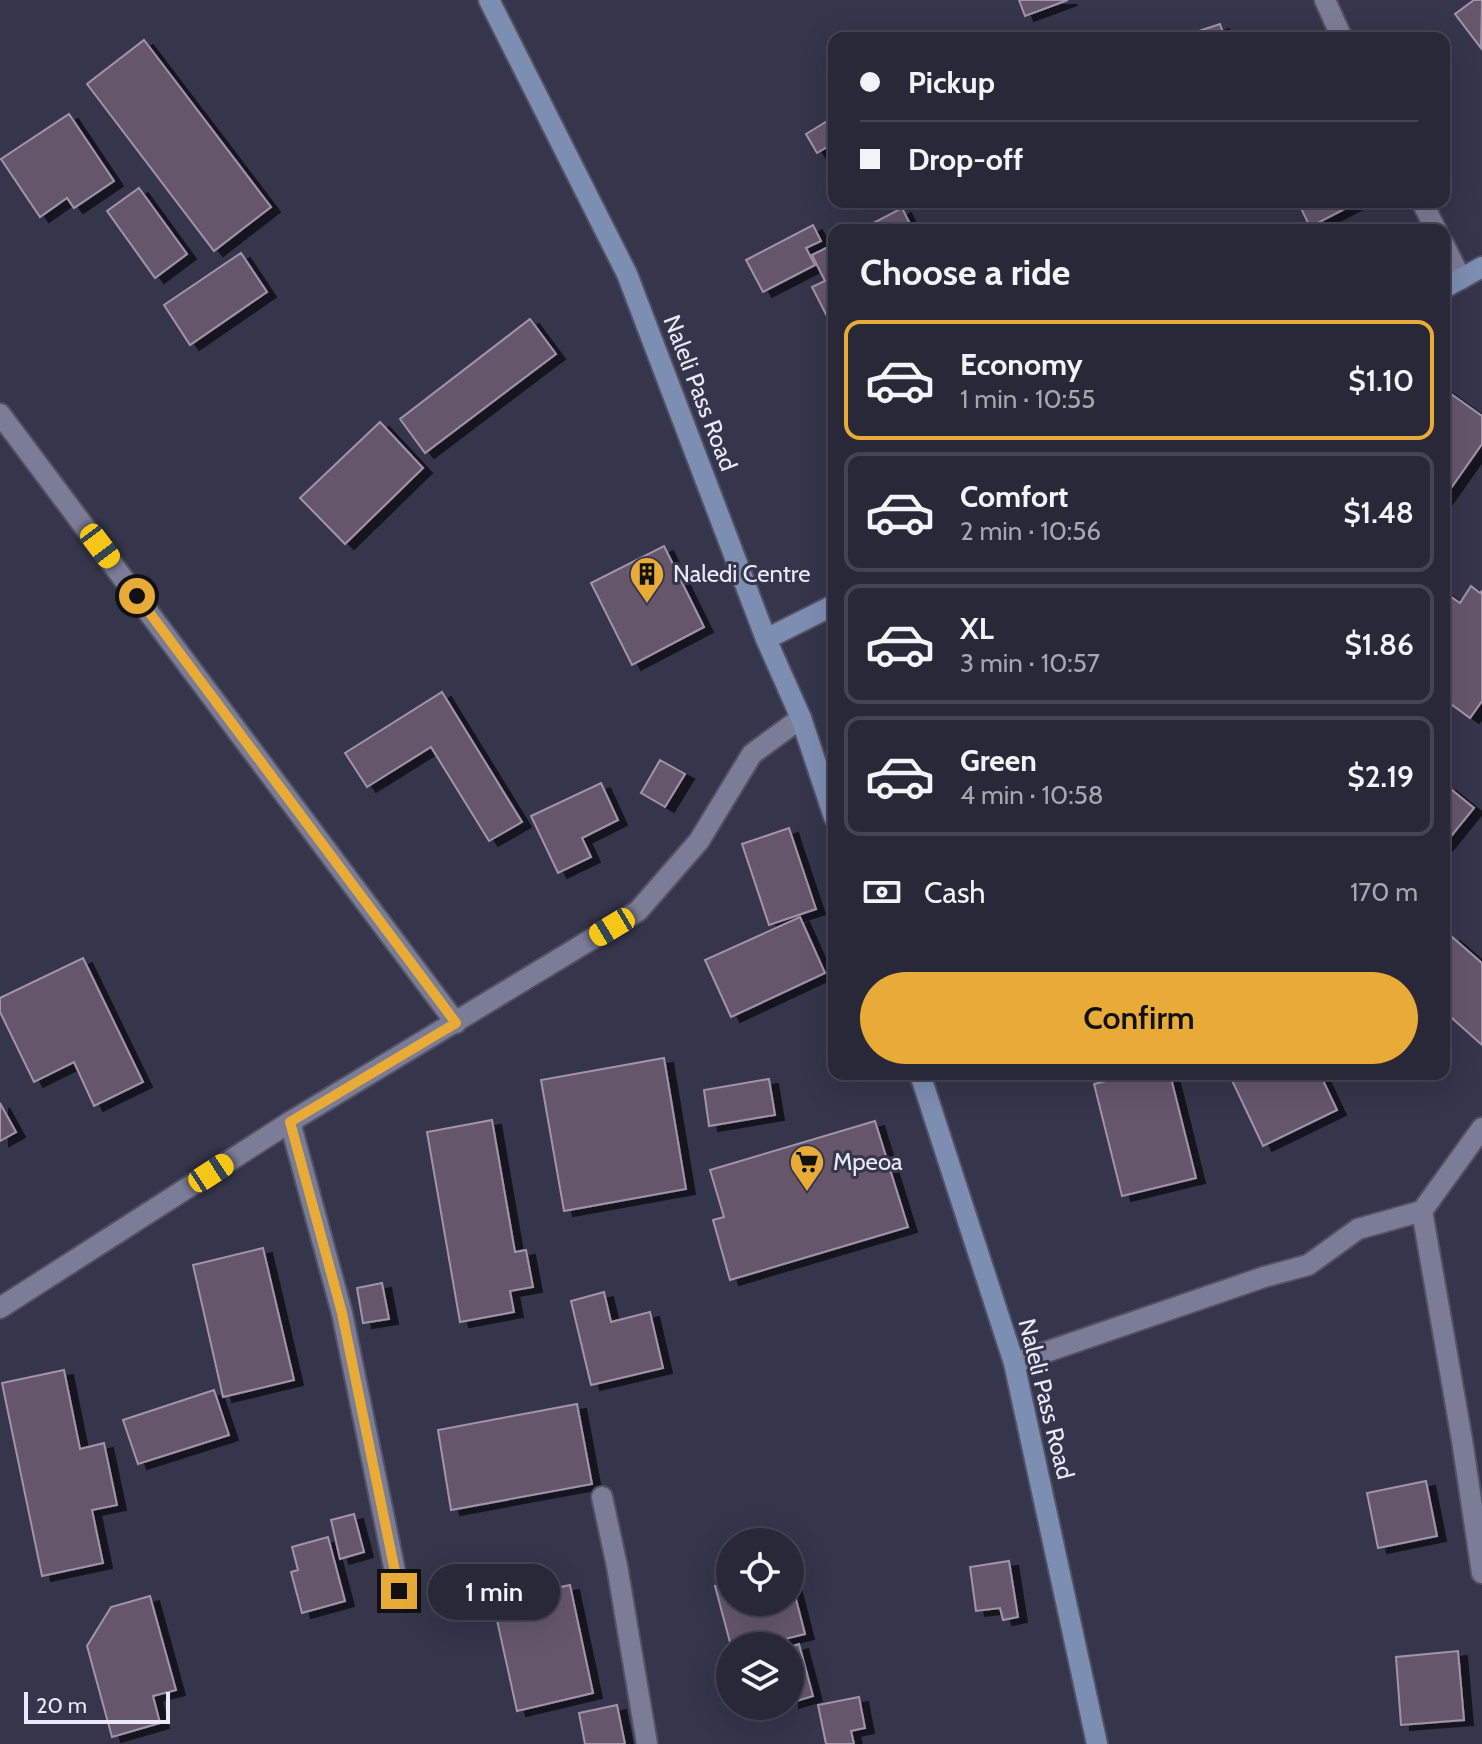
<!DOCTYPE html>
<html lang="en">
<head>
<meta charset="utf-8">
<style>
	body { margin:0; font-family:Cabin,sans-serif; background:#343443; color:#f1f3f6; height:100vh; display:flex; flex-direction:column; font-size:30px; white-space:nowrap }
	* { box-sizing:border-box; margin:0 }
	p { font-size:26px; color:#a5a6ae }
	.icon { flex:none; width:44px; height:44px; fill:none; stroke:currentColor; stroke-width:2; stroke-linecap:round; stroke-linejoin:round }
	.map { position:relative; flex:1; overflow:hidden }
	.details { position:absolute; left:828px; top:224px; width:622px; height:856px; display:flex; flex-direction:column; background:#282838; border-radius:16px; box-shadow:0 8px 32px #0002,0 0 0 2px #444453 }
	.details>* { flex:none }
	.hud { position:absolute; left:828px; top:32px; width:622px; height:176px; border-radius:16px; box-shadow:0 8px 32px #0002,0 0 0 2px #444453; display:grid; align-content:center; height:176px; padding:0 32px; background:#282838 }
	.fabs { position:absolute; left:716px; top:1528px; display:grid; gap:16px }
	.fabs a { display:grid; place-items:center; width:88px; height:88px; border-radius:50%; background:#282838; box-shadow:0 8px 32px #0002,0 0 0 2px #444453; font-size:40px }
	.scale { position:absolute; left:24px; bottom:20px; width:146px; box-sizing:border-box; padding-left:8px; border:4px solid #e9eaf8; border-top:0; font-size:22px; line-height:28px; white-space:nowrap; color:#e9eaf8; -webkit-text-stroke:6px #35354b; paint-order:stroke }
	.end { position:absolute; width:36px; height:36px; margin:-18px; border:10px solid #e8ab37; background:#111; box-shadow:0 0 0 4px #111 }
	.from { border-radius:50% }
	.bubble { position:absolute; height:56px; border-radius:28px; background:#282838; box-shadow:0 8px 32px #0002,0 0 0 2px #444453; font-size:26px; font-weight:600; line-height:56px; text-align:center }
	.car { position:absolute; width:24px; height:48px; margin:-24px -12px; border-radius:10px; box-shadow:0 0 6px 2px #0007; background:linear-gradient(#f5c518 24%,#345 0 40%,#f5c518 0 76%,#345 0 86%,#f5c518 0) }
	.hud b { display:flex; align-items:center; gap:28px; height:76px; font-size:30px }
	.hud b+b { border-top:2px solid #444453 }
	.hud i { width:20px; height:20px; background:#f1f3f6 }
	ul { padding:0; list-style:none }
	li { display:flex; align-items:center; gap:24px; height:120px; margin:0 16px 12px; padding:0 16px; border:4px solid #444453; border-radius:16px }
	li div { flex:1 }
	li b { display:block; font-size:30px }
	li em { font-style:normal; font-weight:600 }
	li.on { border-color:#e8ab37 }
	li>.icon { width:72px; height:72px; stroke-width:1.5 }
	h2 { padding:0 32px; font-size:36px; line-height:96px }
	.pay { display:flex; align-items:center; gap:20px; height:88px; padding:0 32px; font-size:30px }
	.pay p { margin-inline-start:auto }
	.cta { display:flex; gap:16px; margin-top:auto; padding:16px 32px }
	.cta a { flex:1; height:92px; border-radius:48px; background:#e8ab37; color:#111; font-size:32px; font-weight:600; line-height:92px; text-align:center }
	.map>svg:first-child { display:block }
	.building { fill:#65576c; stroke:#a293aa; stroke-width:2; filter:url(#shadow) }
	.lines { fill:none; stroke-linecap:round; stroke-linejoin:round }
	.lane-casing { stroke:#525264; stroke-width:24 }
	.street-casing { stroke:#525264; stroke-width:24 }
	.secondary-casing { stroke:#525264; stroke-width:24 }
	.lane { stroke:#7b7c95; stroke-width:20 }
	.street { stroke:#7b7c95; stroke-width:20 }
	.secondary { stroke:#7c8eb2; stroke-width:20 }
	.route { stroke:#e8ab37; stroke-width:10 }
	.labels { text-anchor:middle; stroke-width:6; stroke-linejoin:round; paint-order:stroke }
	.street-label { font-size:24px; fill:#e9eaf8; stroke:#35354b }
	.poi-label { font-size:24px; fill:#e9eaf8; stroke:#35354b; text-anchor:start }
</style>
</head>
<body>
<div class="map">
<svg width="1482" height="1744" viewBox="0 0 1482 1744">
	<defs>
		<filter id="shadow"><feDropShadow dx="9" dy="5" stdDeviation="0" flood-color="#0009"/></filter>
	</defs>
	<rect width="100%" height="100%" fill="#35354b"/>
	<g class="building">
		<polygon points="1019,0 1068,0 1025,16"/>
		<polygon points="1474,0 1482,0 1481,48 1455,14"/>
		<polygon points="1220,24 1225,38 1178,38"/>
		<polygon points="144,40 271,207 214,251 87,84"/>
		<polygon points="69,114 114,181 74,208 67,198 40,217 1,159"/>
		<polygon points="834,117 834,143 817,153 806,134"/>
		<polygon points="139,188 187,254 155,278 107,211"/>
		<polygon points="1298,202 1358,202 1310,227"/>
		<polygon points="902,208 913,230 860,230"/>
		<polygon points="813,225 821,241 806,248 815,265 763,292 746,260"/>
		<polygon points="834,244 834,330 812,287 825,281 812,255"/>
		<polygon points="241,253 267,292 190,345 164,305"/>
		<polygon points="530,319 556,354 425,453 400,419"/>
		<polygon points="1444,389 1482,416 1482,444 1444,498"/>
		<polygon points="380,422 423,468 345,544 300,498"/>
		<polygon points="664,546 704,627 632,665 591,583"/>
		<polygon points="1471,586 1480,593 1482,591 1482,701 1470,718 1444,699 1444,592 1460,603"/>
		<polygon points="442,692 522,822 489,841 431,747 367,787 345,753"/>
		<polygon points="660,760 685,774 665,807 641,793"/>
		<polygon points="601,783 618,820 582,838 591,857 558,873 531,816"/>
		<polygon points="1447,786 1474,808 1444,845 1444,790"/>
		<polygon points="789,828 816,909 769,925 742,844"/>
		<polygon points="800,917 825,973 731,1017 705,960"/>
		<polygon points="1451,936 1482,963 1482,1045 1444,1011 1444,944"/>
		<polygon points="83,958 143,1082 94,1106 74,1062 34,1082 0,1012 0,998"/>
		<polygon points="664,1058 686,1189 564,1211 541,1080"/>
		<polygon points="1136,1074 1170,1074 1196,1178 1122,1196 1094,1084"/>
		<polygon points="1229,1074 1320,1074 1337,1110 1263,1146"/>
		<polygon points="769,1079 775,1115 709,1126 704,1090"/>
		<polygon points="0,1103 16,1132 0,1141"/>
		<polygon points="492,1120 515,1252 526,1250 533,1287 510,1291 514,1312 460,1322 427,1132"/>
		<polygon points="875,1121 908,1227 730,1280 713,1220 724,1217 710,1170"/>
		<polygon points="263,1248 294,1380 223,1397 193,1265"/>
		<polygon points="382,1283 389,1319 363,1323 357,1288"/>
		<polygon points="604,1292 611,1322 650,1312 663,1368 591,1385 571,1301"/>
		<polygon points="64,1370 80,1449 104,1443 117,1505 92,1510 103,1563 42,1576 2,1383"/>
		<polygon points="214,1390 229,1435 138,1464 123,1420"/>
		<polygon points="577,1404 592,1484 451,1510 438,1430"/>
		<polygon points="1426,1481 1437,1536 1378,1548 1367,1493"/>
		<polygon points="354,1514 364,1552 340,1559 331,1520"/>
		<polygon points="328,1537 345,1601 302,1613 291,1572 298,1570 292,1547"/>
		<polygon points="1009,1561 1018,1617 1003,1620 1000,1608 976,1611 970,1567"/>
		<polygon points="790,1576 805,1634 757,1646 731,1646 715,1586 730,1582 730,1602 790,1602"/>
		<polygon points="570,1585 593,1693 517,1711 493,1602"/>
		<polygon points="150,1596 176,1690 153,1696 160,1723 112,1737 87,1646 111,1607"/>
		<polygon points="799,1644 813,1696 790,1703 790,1647"/>
		<polygon points="1458,1651 1464,1720 1401,1725 1396,1657"/>
		<polygon points="859,1697 865,1728 851,1731 854,1744 826,1744 818,1705"/>
		<polygon points="617,1705 625,1744 585,1744 579,1713"/>
		<polygon points="750,1706 778,1706 752,1713"/>
	</g>
	<g class="lines">
		<g class="lane-casing">
			<g id="lane">
				<polyline points="290,1122 342,1313 399,1591"/>
				<polyline points="602,1497 617,1566 647,1744"/>
			</g>
		</g>
		<g class="street-casing">
			<g id="street">
				<polyline points="1325,0 1342,38"/>
				<polyline points="1422,202 1436,230"/>
				<polyline points="1444,245 1461,279"/>
				<polyline points="0,414 456,1023"/>
				<polyline points="1422,1211 1462,1440 1482,1573"/>
				<polyline points="0,1308 290,1122 638,911 699,841 752,754 801,718"/>
				<polyline points="1014,1363 1264,1277 1308,1265 1358,1229 1422,1211 1482,1128"/>
			</g>
		</g>
		<g class="secondary-casing">
			<g id="secondary">
				<polyline points="489,0 627,274 766,639 801,718 834,817"/>
				<polyline points="1444,288 1482,267"/>
				<polyline points="766,639 834,605"/>
				<polyline points="920,1074 1014,1363 1097,1744"/>
			</g>
		</g>
		<use href="#lane" class="lane"/>
		<use href="#street" class="street"/>
		<use href="#secondary" class="secondary"/>
	</g>
	<g class="lines">
		<polyline class="route" points="137,596 456,1023 290,1122 342,1313 399,1591"/>
	</g>
	<defs>
		<g id="building-pin" transform="scale(1.8)"><path d="M0 17L-7.5 6A9.5 9.5 0 1 1 7.5 6Z" fill="#e8ab37" stroke="#35354b"/><path d="M-4-6H4V6H1V3H-1V6H-4ZM-2.5-4.3h1.7v1.8h-1.7ZM.8-4.3h1.7v1.8H.8ZM-2.5-1h1.7V.8h-1.7ZM.8-1h1.7V.8H.8Z" fill="#111"/></g>
		<g id="supermarket-pin" transform="scale(1.8)"><path d="M0 17L-7.5 6A9.5 9.5 0 1 1 7.5 6Z" fill="#e8ab37" stroke="#35354b"/><path d="M-6-5.5h2.5l.6 2H6L4.5 2H-2.5L-4.4-4H-6ZM-1.5 3.2a1.3 1.3 0 1 0 .1 0ZM3 3.2a1.3 1.3 0 1 0 .1 0Z" fill="#111"/></g>
	</defs>
	<g fill-rule="evenodd">
		<use href="#building-pin" x="647" y="574"/>
		<use href="#supermarket-pin" x="807" y="1162"/>
	</g>
	<g class="labels">
		<g class="street-label">
			<text transform="translate(700 393) rotate(69)" y="8">Naleli Pass Road</text>
			<text transform="translate(1046 1399) rotate(76)" y="8">Naleli Pass Road</text>
		</g>
		<g class="poi-label">
			<text x="673" y="582">Naledi Centre</text>
			<text x="833" y="1170">Mpeoa</text>
		</g>
	</g>
</svg>
<div class="fabs">
<a><svg class="icon" aria-label="locate" viewBox="0 0 24 24"><circle cx="12" cy="12" r="6"/><path d="M12 2v4M12 18v4M2 12h4M18 12h4"/></svg></a>
<a><svg class="icon" aria-label="layers" viewBox="0 0 24 24"><path d="M12 4l9 5-9 5-9-5zM3 14l9 5 9-5"/></svg></a>
</div>
<div class="scale">20 m</div>
<i class="end from" style="left:137px;top:596px"></i>
<i class="end" style="left:399px;top:1591px"></i>
<div class="bubble" style="left:428px;top:1564px;width:132px">1 min</div>
<i class="car" style="left:100px;top:546px;rotate:143deg"></i>
<i class="car" style="left:612px;top:927px;rotate:239deg"></i>
<i class="car" style="left:211px;top:1173px;rotate:57deg"></i>
<div class="hud">
<b><i class="from"></i>Pickup</b>
<b><i></i>Drop-off</b>
</div>
<section class="details">
<h2>Choose a ride</h2>
<ul>
<li class="on"><svg class="icon" aria-label="car" viewBox="0 0 24 24"><path d="M5 17H2v-5l4-1 3-4h7l3 4 3 1v5h-3M9 17h6M6 11h13"/><circle cx="7" cy="17" r="2"/><circle cx="17" cy="17" r="2"/></svg><div><b>Economy</b><p>1 min · 10:55</p></div><em>$1.10</em></li>
<li><svg class="icon" aria-label="car" viewBox="0 0 24 24"><path d="M5 17H2v-5l4-1 3-4h7l3 4 3 1v5h-3M9 17h6M6 11h13"/><circle cx="7" cy="17" r="2"/><circle cx="17" cy="17" r="2"/></svg><div><b>Comfort</b><p>2 min · 10:56</p></div><em>$1.48</em></li>
<li><svg class="icon" aria-label="car" viewBox="0 0 24 24"><path d="M5 17H2v-5l4-1 3-4h7l3 4 3 1v5h-3M9 17h6M6 11h13"/><circle cx="7" cy="17" r="2"/><circle cx="17" cy="17" r="2"/></svg><div><b>XL</b><p>3 min · 10:57</p></div><em>$1.86</em></li>
<li><svg class="icon" aria-label="car" viewBox="0 0 24 24"><path d="M5 17H2v-5l4-1 3-4h7l3 4 3 1v5h-3M9 17h6M6 11h13"/><circle cx="7" cy="17" r="2"/><circle cx="17" cy="17" r="2"/></svg><div><b>Green</b><p>4 min · 10:58</p></div><em>$2.19</em></li>
</ul>
<div class="pay"><svg class="icon" aria-label="cash" viewBox="0 0 24 24"><path d="M3 7h18v10H3z"/><circle cx="12" cy="12" r="2"/></svg>Cash<p>170 m</p></div>
<div class="cta"><a>Confirm</a></div>
</section>
</div>
</body>
</html>
